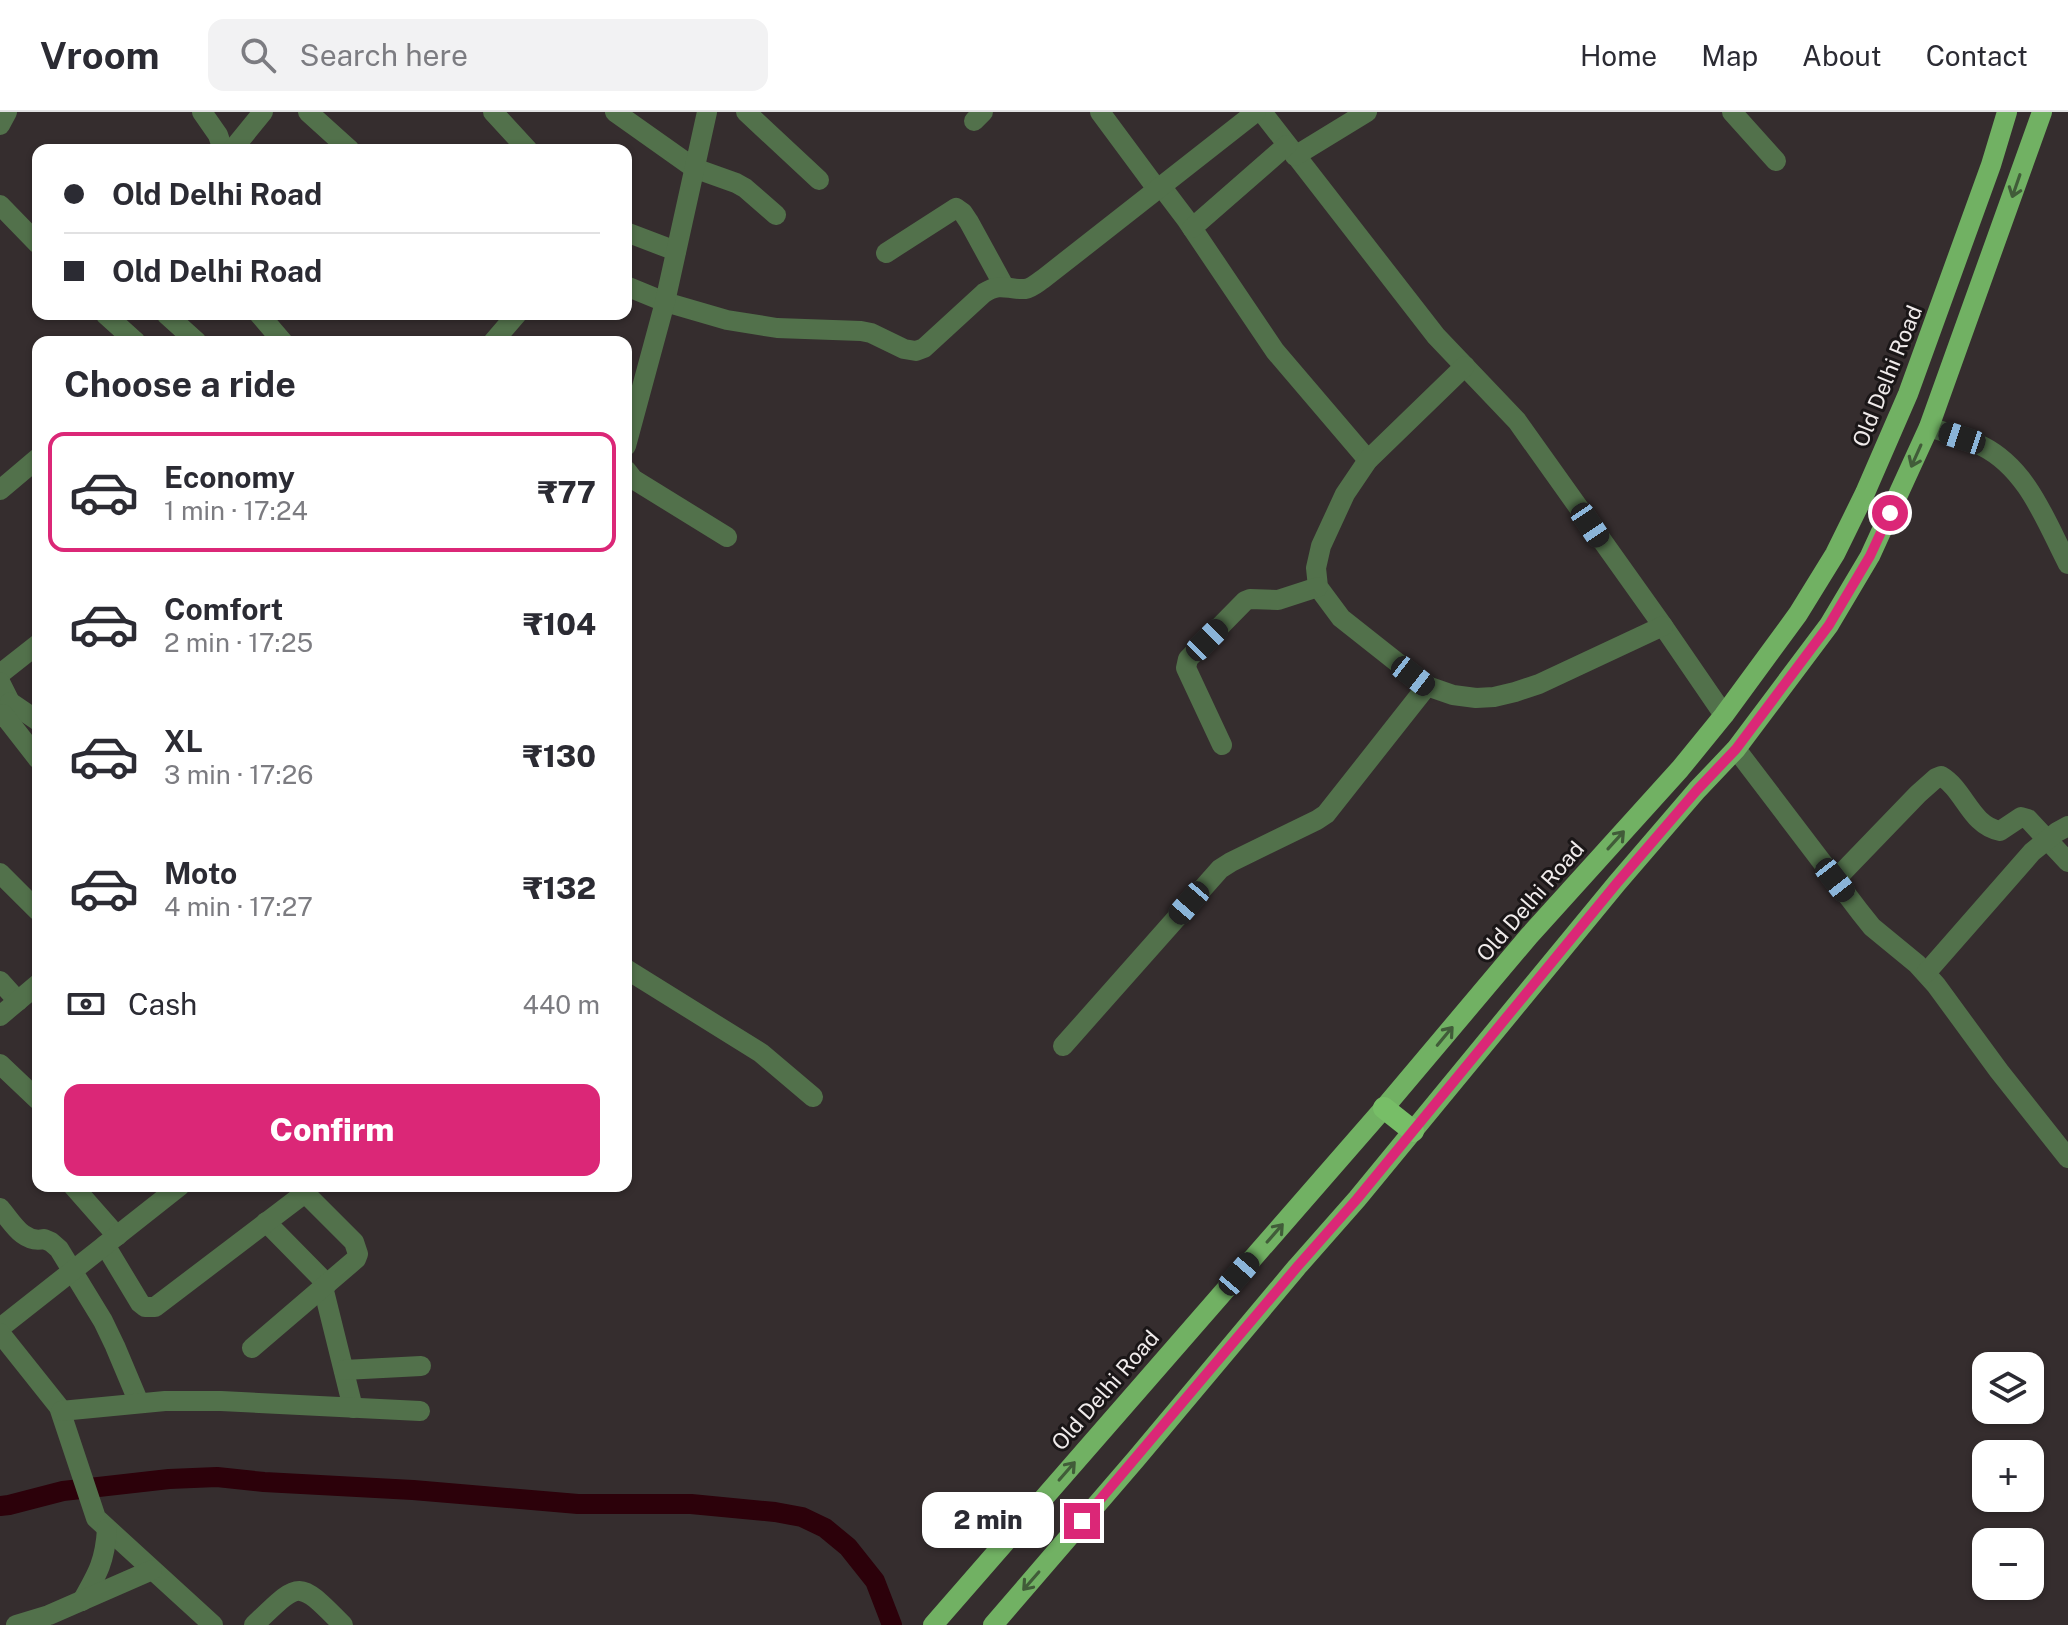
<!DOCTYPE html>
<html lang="en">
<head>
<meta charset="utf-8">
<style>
	body { margin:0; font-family:"Public Sans",sans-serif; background:#f2f2f3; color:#2b2b33; height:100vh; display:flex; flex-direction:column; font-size:30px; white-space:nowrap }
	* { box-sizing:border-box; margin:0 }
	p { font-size:26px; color:#7c7c81 }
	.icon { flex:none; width:44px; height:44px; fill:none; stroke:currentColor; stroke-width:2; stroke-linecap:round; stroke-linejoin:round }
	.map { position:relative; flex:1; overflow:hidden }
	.panel { position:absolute; left:32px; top:224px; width:600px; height:856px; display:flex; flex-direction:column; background:#fff; border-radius:16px; box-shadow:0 2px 6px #0004 }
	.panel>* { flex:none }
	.guide { position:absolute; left:32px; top:32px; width:600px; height:176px; border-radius:16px; box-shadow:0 2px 6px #0004; display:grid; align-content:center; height:176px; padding:0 32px; background:#fff }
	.controls { position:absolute; left:1972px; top:1240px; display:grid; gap:16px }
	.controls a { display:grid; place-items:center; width:72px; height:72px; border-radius:16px; background:#fff; box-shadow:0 2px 6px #0004; font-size:40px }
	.end { position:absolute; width:36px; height:36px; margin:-18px; border:10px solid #db2777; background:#fff; box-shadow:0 0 0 4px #fff }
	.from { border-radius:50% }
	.bubble { position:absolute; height:56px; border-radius:16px; background:#fff; box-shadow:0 2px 6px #0004; font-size:26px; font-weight:800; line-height:56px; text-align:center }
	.car { position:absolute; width:24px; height:48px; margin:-24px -12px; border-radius:10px; box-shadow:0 0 6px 2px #0007; background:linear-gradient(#222 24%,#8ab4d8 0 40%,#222 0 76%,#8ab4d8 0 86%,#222 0) }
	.guide b { display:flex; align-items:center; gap:28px; height:76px; font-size:30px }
	.guide b+b { border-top:2px solid #e1e1e2 }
	.guide i { width:20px; height:20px; background:#2b2b33 }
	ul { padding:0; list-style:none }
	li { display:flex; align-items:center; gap:24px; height:120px; margin:0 16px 12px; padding:0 16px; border:4px solid transparent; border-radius:16px }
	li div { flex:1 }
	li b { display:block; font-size:30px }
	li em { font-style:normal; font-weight:800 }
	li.on { border-color:#db2777 }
	li>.icon { width:72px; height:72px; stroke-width:1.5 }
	h2 { padding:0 32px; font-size:36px; line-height:96px }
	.pay { display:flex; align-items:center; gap:20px; height:88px; padding:0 32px; font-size:30px }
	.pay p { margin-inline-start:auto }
	.cta { display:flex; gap:16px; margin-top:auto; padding:16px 32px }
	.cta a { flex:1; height:92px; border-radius:16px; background:#db2777; color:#fff; font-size:32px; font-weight:800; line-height:92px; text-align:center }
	header { display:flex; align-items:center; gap:48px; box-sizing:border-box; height:112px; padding:0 40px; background:#fff; border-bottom:2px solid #e1e1e2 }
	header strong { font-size:38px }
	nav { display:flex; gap:44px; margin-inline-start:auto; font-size:28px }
	.search { width:560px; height:72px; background:#f2f2f3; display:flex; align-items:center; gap:20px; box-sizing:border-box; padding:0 28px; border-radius:16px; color:#7c7c81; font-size:30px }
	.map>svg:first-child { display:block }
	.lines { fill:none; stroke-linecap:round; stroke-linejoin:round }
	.canal { stroke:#2c010a; stroke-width:20 }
	.minor { stroke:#52714b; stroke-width:20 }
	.primary { stroke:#71b163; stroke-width:20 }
	.trunk { stroke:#77be67; stroke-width:22 }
	.oneway { stroke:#415c39 }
	.route { stroke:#db2777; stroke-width:10 }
	.labels { text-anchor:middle; stroke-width:6; stroke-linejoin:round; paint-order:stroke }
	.street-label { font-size:22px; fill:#f0ebeb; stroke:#1a1617 }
</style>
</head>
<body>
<header>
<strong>Vroom</strong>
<div class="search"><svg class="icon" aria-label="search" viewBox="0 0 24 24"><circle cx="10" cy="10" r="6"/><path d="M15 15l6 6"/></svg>Search here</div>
<nav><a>Home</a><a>Map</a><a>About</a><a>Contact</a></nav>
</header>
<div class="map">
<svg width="2068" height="1513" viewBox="0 0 2068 1513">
	<rect width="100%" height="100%" fill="#352d2e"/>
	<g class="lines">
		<polyline class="canal" points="0,1394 9,1393 63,1379 169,1367 217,1365 264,1370 413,1378 578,1392 691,1392 775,1400 802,1405 825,1416 848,1435 875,1469 892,1513"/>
		<g class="minor">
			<polyline points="202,0 218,23 223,38"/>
			<polyline points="308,0 350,38"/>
			<polyline points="493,0 528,38"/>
			<polyline points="615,0 694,56 736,71 745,76 776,103"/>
			<polyline points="746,0 819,68"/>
			<polyline points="1100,0 1157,77"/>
			<polyline points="1262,0 1436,224 1517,309 1663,514 1724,603"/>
			<polyline points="1732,0 1776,49"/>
			<polyline points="974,9 983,0"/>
			<polyline points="0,13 7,0"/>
			<polyline points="232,38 263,0"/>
			<polyline points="1295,44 1367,0"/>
			<polyline points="1161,74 1186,107 1275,239 1368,348"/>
			<polyline points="0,93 38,132"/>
			<polyline points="1192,116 1287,33"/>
			<polyline points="626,120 676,139"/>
			<polyline points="886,141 956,96 963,101 969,110 1004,174"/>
			<path d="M 626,174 L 665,190 L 727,208 L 777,216 L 861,219 L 871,221 L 904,237 L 916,239 L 924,236 L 984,181 C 1001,170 1007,178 1025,177 C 1032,176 1037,171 1043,167 L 1256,0"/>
			<polyline points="105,202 136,230"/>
			<polyline points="166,202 197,230"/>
			<polyline points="259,202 283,230"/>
			<polyline points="493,230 517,202"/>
			<polyline points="1465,254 1368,348 1345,382 1321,434 1316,456 1318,475 1341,506 1427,574 1453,583 1476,586 1494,585 1515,580 1539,572 1663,514"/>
			<path d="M 1929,315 C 1947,321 1965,326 1982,334 C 2028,357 2046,410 2068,452"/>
			<polyline points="626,334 665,190 707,0"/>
			<polyline points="626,358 633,367 727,425"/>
			<polyline points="0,378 38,346"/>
			<polyline points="0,562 38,532"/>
			<polyline points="0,570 10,590 0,605"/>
			<polyline points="10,590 38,609"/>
			<polyline points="3,602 38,647"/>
			<polyline points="1222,633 1186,556 1188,547 1245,489 1250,487 1278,488 1318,475"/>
			<polyline points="1736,637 1860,800 1872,815 1917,852 1936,873 1999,959 2068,1046"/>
			<polyline points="0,761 38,799"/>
			<path d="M 1835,768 L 1918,682 L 1936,666 L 1941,664 C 1965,678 1970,713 2000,719 L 2021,705 L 2028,707 L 2068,750"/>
			<polyline points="626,857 761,941 813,985"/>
			<polyline points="1926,861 2032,740 2057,720 2068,714"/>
			<polyline points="0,869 18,889"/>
			<polyline points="0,904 38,872"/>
			<polyline points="1063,934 1220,757 1231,750 1317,708 1326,702 1427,574"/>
			<polyline points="0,952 38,988"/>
			<polyline points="73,1074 117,1124"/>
			<path d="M 0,1096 C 12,1110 23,1132 44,1127 L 51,1130 L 59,1137 L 103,1209 L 115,1234 L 139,1291"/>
			<polyline points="266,1110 327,1172"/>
			<polyline points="105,1133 140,1191 145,1195 155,1195 305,1081"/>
			<polyline points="323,1175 353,1296"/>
			<polyline points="0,1216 180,1074"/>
			<polyline points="0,1221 59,1295 96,1406 213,1513"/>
			<polyline points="252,1236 356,1147 358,1142 354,1130 298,1074"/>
			<polyline points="344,1258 421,1254"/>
			<polyline points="61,1299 165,1289 221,1289 420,1299"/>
			<path d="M 82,1489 C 98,1461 105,1449 107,1417"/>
			<polyline points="16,1513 49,1503 152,1458"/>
			<path d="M 254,1513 C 301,1468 297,1467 343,1513"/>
		</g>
		<g class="primary">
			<polyline points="933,1513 1384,996 1529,824 1680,657 1724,603 1798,502 1835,442 1865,381 1908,282 1991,53 2007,0"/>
			<polyline points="993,1513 1136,1347 1297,1155 1357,1087 1617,771 1697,678 1736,637 1829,513 1870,444 1929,315 2042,0"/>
		</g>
		<polyline class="trunk" points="1384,996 1413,1019"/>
	</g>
	<defs><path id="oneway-shaft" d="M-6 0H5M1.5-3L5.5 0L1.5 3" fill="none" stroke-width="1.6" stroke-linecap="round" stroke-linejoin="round" transform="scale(2)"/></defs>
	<g class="oneway">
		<use href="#oneway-shaft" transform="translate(2016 74) rotate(109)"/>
		<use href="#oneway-shaft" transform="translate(1916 344) rotate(114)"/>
		<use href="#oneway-shaft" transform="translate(1616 728) rotate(-48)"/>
		<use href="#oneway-shaft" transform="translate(1445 924) rotate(-50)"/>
		<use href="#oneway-shaft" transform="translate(1275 1121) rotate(-49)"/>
		<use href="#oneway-shaft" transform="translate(1067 1359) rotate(-49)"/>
		<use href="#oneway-shaft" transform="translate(1031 1469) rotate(131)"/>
	</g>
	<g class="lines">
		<polyline class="route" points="1082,1409 1297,1155 1357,1087 1617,771 1697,678 1736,637 1829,513 1870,444 1890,401"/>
	</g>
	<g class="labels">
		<g class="street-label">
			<text transform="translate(1887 264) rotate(-68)" y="8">Old Delhi Road</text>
			<text transform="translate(1530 789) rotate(-49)" y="8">Old Delhi Road</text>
			<text transform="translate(1105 1278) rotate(-49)" y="8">Old Delhi Road</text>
		</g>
	</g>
</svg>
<div class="controls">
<a><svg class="icon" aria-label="layers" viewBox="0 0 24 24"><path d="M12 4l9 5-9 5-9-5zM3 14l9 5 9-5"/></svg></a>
<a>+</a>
<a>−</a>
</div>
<i class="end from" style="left:1890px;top:401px"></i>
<i class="end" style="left:1082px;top:1409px"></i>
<div class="bubble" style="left:922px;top:1380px;width:132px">2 min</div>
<i class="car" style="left:1962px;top:326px;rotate:288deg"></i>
<i class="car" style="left:1590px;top:413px;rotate:146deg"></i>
<i class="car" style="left:1207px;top:528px;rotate:45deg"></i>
<i class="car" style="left:1413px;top:564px;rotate:128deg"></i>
<i class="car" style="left:1835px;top:768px;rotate:142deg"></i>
<i class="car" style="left:1189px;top:791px;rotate:221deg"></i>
<i class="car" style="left:1239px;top:1162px;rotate:41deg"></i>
<div class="guide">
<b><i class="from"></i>Old Delhi Road</b>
<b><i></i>Old Delhi Road</b>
</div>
<section class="panel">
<h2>Choose a ride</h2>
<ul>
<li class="on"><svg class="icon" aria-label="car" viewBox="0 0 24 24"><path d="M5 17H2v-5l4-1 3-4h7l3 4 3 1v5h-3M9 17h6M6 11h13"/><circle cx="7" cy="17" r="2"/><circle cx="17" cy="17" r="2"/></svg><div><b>Economy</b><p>1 min · 17:24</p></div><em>₹77</em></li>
<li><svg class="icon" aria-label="car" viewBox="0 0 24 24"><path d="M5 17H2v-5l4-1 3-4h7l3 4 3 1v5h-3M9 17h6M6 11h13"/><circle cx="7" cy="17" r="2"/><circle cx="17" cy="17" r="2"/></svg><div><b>Comfort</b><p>2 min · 17:25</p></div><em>₹104</em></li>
<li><svg class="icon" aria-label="car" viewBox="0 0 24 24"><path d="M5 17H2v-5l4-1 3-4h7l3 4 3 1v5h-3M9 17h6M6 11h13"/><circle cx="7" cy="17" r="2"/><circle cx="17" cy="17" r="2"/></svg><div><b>XL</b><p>3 min · 17:26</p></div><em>₹130</em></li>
<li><svg class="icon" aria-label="car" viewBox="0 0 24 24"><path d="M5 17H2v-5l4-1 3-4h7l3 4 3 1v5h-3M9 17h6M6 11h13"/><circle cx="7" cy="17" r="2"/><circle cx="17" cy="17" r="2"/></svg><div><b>Moto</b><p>4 min · 17:27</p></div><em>₹132</em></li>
</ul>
<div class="pay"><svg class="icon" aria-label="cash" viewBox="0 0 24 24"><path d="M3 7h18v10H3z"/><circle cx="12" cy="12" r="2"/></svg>Cash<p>440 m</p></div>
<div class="cta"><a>Confirm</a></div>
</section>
</div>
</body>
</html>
